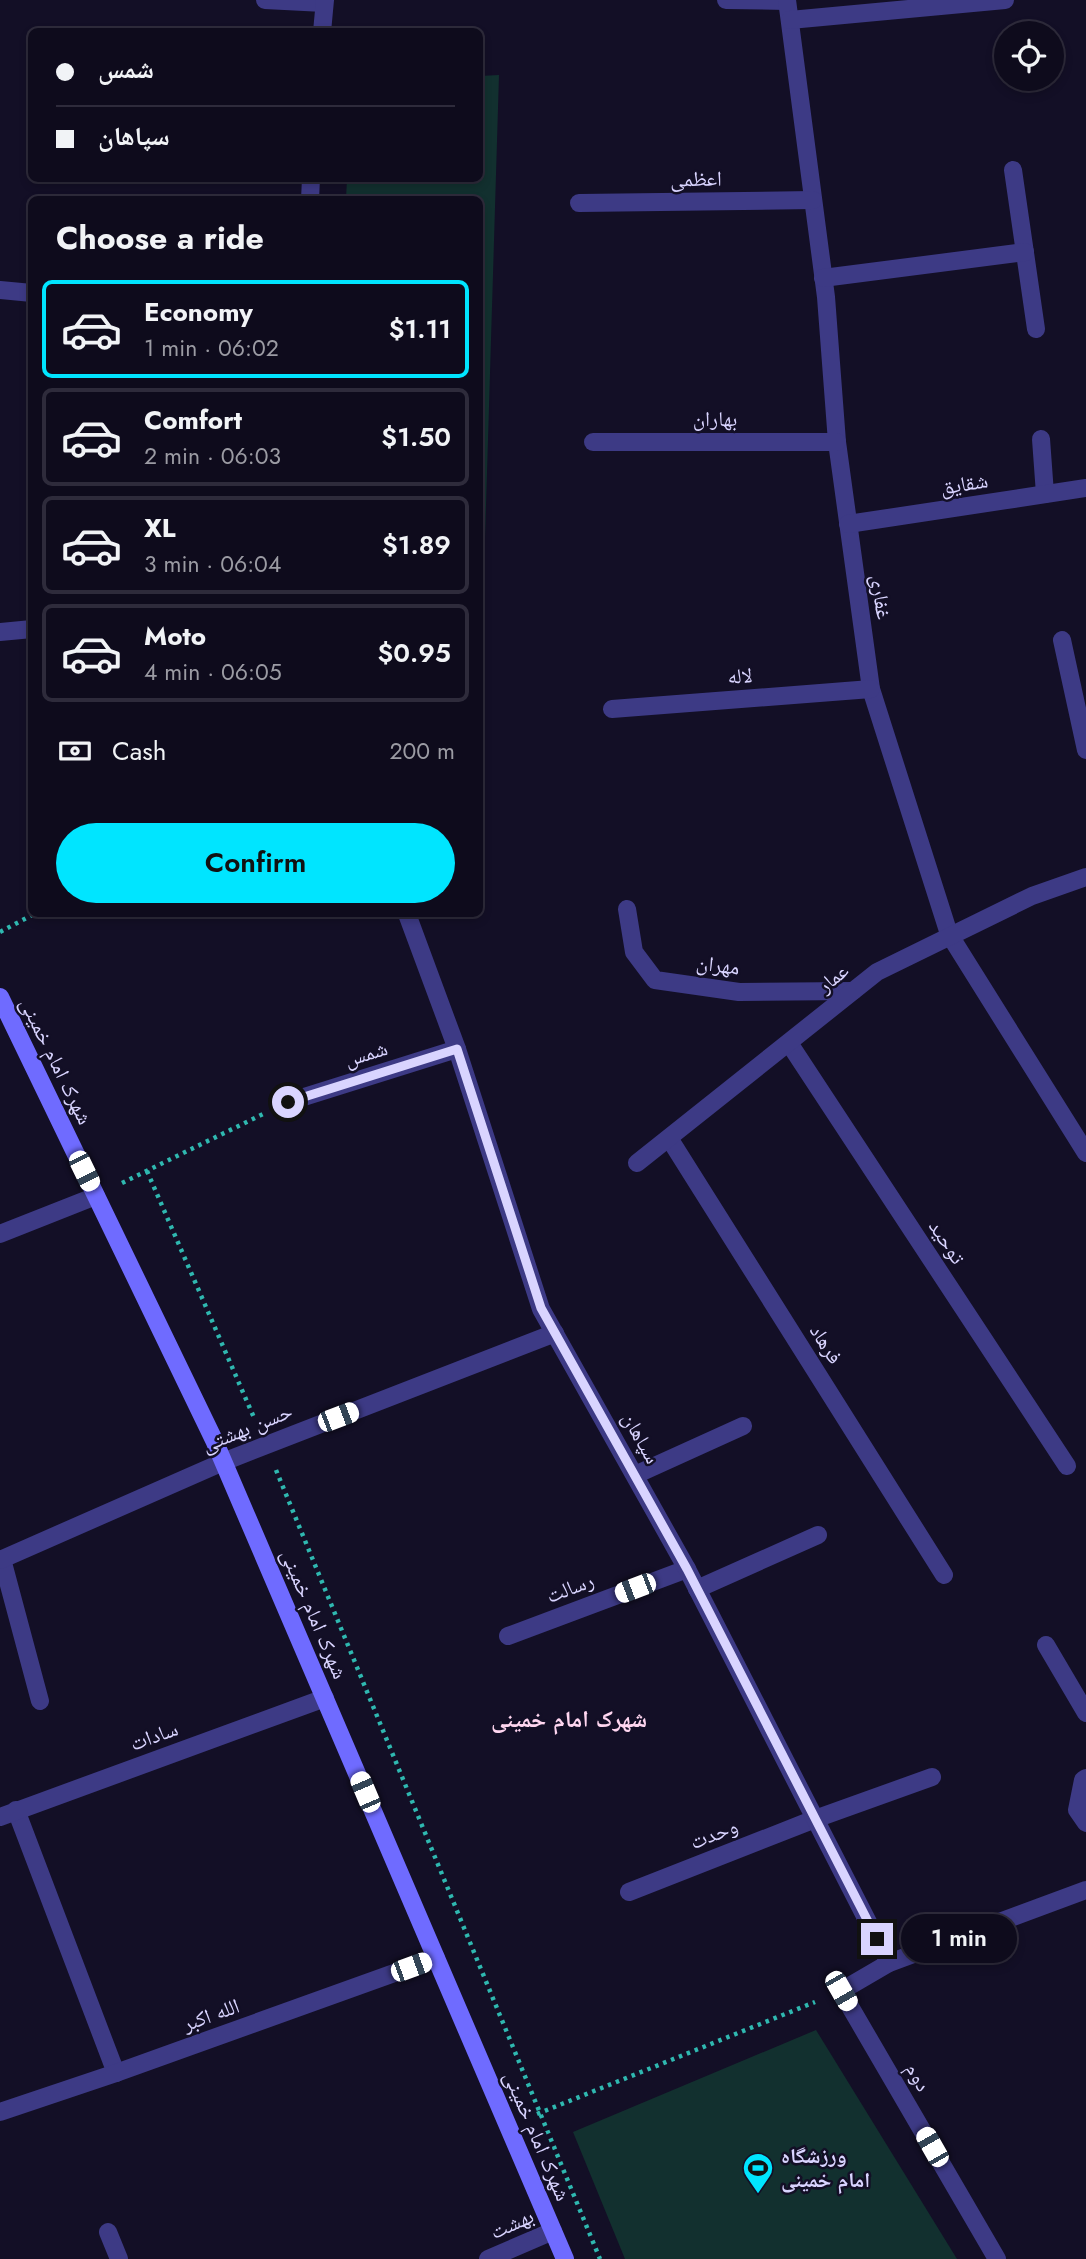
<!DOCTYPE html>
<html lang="en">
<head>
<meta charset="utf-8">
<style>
	body { margin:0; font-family:Jost,"Noto Naskh Arabic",sans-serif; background:#171425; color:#f1f3f6; height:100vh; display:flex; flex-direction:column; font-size:26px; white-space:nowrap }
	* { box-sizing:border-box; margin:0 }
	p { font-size:23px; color:#9b9ba3 }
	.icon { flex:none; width:38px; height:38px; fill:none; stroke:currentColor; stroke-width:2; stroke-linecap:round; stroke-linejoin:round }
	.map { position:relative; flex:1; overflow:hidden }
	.side { position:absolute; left:28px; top:196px; width:455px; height:721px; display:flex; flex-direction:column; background:#0e0b1c; border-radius:10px; box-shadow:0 4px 10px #0003,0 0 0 2px #2e2b3b }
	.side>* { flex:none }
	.banner { position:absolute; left:28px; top:28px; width:455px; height:154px; border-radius:10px; box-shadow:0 4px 10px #0003,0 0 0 2px #2e2b3b; display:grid; align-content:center; height:154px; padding:0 28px; background:#0e0b1c }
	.controls { position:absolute; left:994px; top:21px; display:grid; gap:14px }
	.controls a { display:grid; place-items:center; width:70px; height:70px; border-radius:50%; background:#0e0b1c; box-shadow:0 4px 10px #0003,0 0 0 2px #2e2b3b; font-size:35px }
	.end { position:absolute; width:32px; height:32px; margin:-16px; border:9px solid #d9d4ff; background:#111; box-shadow:0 0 0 4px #111 }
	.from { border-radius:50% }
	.bubble { position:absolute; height:49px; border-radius:24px; background:#0e0b1c; box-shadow:0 4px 10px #0003,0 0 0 2px #2e2b3b; font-size:23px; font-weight:600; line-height:49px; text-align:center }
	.car { position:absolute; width:21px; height:42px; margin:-21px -10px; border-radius:9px; box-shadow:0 0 5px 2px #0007; background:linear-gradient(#fff 24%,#345 0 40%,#fff 0 76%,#345 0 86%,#fff 0) }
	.banner b { display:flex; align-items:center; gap:24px; height:66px; font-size:26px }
	.banner b+b { border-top:2px solid #2e2b3b }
	.banner i { width:18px; height:18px; background:#f1f3f6 }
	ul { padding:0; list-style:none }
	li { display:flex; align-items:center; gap:21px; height:98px; margin:0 14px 10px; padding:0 14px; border:4px solid #2e2b3b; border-radius:10px }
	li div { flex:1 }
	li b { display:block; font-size:26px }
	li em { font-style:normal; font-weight:600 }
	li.selected { border-color:#00e5ff }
	li>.icon { width:63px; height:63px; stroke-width:1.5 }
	h2 { padding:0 28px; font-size:32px; line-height:84px }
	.pay { display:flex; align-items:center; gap:18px; height:77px; padding:0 28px; font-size:26px }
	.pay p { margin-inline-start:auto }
	.action { display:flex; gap:14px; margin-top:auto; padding:14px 28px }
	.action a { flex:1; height:80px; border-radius:42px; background:#00e5ff; color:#111; font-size:28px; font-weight:600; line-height:80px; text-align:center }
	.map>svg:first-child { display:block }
	.green { fill:#12302f }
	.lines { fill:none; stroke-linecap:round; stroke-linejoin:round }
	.path { stroke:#2fb8b0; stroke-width:4.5; stroke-dasharray:3.5 5; stroke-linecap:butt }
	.lane { stroke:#3d3a85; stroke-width:18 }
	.street { stroke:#3d3a85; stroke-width:18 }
	.secondary { stroke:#6f6bff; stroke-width:18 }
	.route { stroke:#d9d4ff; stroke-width:9 }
	.labels { text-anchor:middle; stroke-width:5; stroke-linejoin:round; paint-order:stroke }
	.street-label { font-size:21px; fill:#d9d4ff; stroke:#130f26 }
	.poi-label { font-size:21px; font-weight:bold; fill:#d9d4ff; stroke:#130f26; text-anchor:start }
	.neighbourhood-label { font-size:23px; font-weight:bold; fill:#ffd6f0; stroke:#130f26 }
</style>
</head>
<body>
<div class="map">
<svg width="1086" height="2259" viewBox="0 0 1086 2259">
	<rect width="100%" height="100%" fill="#130f26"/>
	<g class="green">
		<polygon points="499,75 485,539 480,540 480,200 346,199 347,179 480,178 480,76"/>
		<polygon points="816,2030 957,2259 625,2259 573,2132"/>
	</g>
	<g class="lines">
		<g class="path">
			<polyline points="0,932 34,914"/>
			<polyline points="147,1171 255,1420"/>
			<polyline points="122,1183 265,1113"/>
			<polyline points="276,1470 600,2259"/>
			<polyline points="537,2114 815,2002"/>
		</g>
		<g class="lane">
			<polyline points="0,290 32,293"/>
			<polyline points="288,1102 457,1049"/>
			<polyline points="2,1559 40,1701"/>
			<polyline points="508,1636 687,1569"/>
			<polyline points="629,1892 815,1819"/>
			<polyline points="108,2232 119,2259"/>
		</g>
		<g class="street">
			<polyline points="265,0 324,3"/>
			<polyline points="726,0 787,1"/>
			<polyline points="787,0 826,297 837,442 871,689 949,934 1086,1153"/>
			<polyline points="790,20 1005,0"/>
			<polyline points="322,32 325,0"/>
			<polyline points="1013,170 1036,329"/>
			<polyline points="310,200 311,178"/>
			<polyline points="579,203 813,200"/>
			<polyline points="823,278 1025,252"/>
			<polyline points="1041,439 1045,494"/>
			<polyline points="593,442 837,442"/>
			<polyline points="848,524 1086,488"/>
			<polyline points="0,632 32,629"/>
			<polyline points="1062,640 1086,750"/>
			<polyline points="612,709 871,689"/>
			<polyline points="627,909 634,952 655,980 739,992 853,991"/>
			<polyline points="407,914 457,1049 541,1309 687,1569 889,1963"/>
			<polyline points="789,1043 1067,1466"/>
			<polyline points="669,1138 944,1575"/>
			<polyline points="637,1163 877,972 1032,896 1086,877"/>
			<polyline points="0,1234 96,1196"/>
			<polyline points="635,1475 743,1426"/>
			<polyline points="0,1560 223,1462 555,1333"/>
			<polyline points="697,1589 818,1535"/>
			<polyline points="1046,1645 1086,1713"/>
			<polyline points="1086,1778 1083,1780 1077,1810 1086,1823"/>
			<polyline points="16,1810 116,2073"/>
			<polyline points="0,1817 325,1698"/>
			<polyline points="815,1819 932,1777"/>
			<polyline points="0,2112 116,2073 436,1958"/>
			<polyline points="488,2259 553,2231"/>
			<polyline points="997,2259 841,1991 889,1963 1086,1890"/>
		</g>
		<polyline class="secondary" points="0,997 214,1440 565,2259"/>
	</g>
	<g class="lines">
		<polyline class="route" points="288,1102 457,1049 541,1308 687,1569 877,1939"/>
	</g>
	<defs>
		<g id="stadium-pin" transform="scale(1.575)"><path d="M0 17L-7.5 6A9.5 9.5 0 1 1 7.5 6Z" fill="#00e5ff" stroke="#130f26"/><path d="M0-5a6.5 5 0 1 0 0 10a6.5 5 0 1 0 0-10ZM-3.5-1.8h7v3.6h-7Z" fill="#111"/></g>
	</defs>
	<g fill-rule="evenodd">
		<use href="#stadium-pin" x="758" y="2168"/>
	</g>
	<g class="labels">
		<g class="street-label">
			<text transform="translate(696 179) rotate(-1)" y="7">اعظمی</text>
			<text x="715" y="426">بهاران</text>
			<text transform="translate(964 484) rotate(-9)" y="7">شقایق</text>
			<text transform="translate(881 597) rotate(82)" y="7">غفاری</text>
			<text transform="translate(740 676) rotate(-4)" y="7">لاله</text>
			<text transform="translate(718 965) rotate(7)" y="7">مهران</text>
			<text transform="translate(833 978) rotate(-39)" y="7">عمار</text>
			<text transform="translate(366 1054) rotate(-17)" y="7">شمس</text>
			<text transform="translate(56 1061) rotate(64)" y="7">شهرک امام خمینی</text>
			<text transform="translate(947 1242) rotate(57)" y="7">توحید</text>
			<text transform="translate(826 1344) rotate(58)" y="7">فرهاد</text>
			<text transform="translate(247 1428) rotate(-22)" y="7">حسن بهشتی</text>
			<text transform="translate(641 1438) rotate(61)" y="7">سپاهان</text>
			<text transform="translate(570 1588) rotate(-21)" y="7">رسالت</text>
			<text transform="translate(314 1614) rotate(67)" y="7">شهرک امام خمینی</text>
			<text transform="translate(154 1736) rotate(-20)" y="7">سادات</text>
			<text transform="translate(714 1834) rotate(-21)" y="7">وحدت</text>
			<text transform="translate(211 2015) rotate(-20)" y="7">الله اکبر</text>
			<text transform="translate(918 2077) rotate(60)" y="7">دوم</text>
			<text transform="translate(537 2136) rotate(67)" y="7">شهرک امام خمینی</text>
			<text transform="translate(512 2224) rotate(-24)" y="7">بهشت</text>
		</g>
		<g class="poi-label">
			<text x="781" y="2163">ورزشگاه<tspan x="781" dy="24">امام خمینی</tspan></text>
		</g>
		<g class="neighbourhood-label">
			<text x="569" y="1727">شهرک امام خمینی</text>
		</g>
	</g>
</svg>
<div class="controls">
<a><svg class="icon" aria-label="locate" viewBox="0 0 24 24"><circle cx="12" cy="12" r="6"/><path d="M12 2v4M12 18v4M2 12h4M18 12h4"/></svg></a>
</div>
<i class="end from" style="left:288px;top:1102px"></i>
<i class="end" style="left:877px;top:1939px"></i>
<div class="bubble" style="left:901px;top:1914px;width:116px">1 min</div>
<i class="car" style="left:84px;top:1171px;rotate:154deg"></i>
<i class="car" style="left:338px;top:1417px;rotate:69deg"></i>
<i class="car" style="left:635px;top:1588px;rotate:249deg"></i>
<i class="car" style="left:365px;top:1792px;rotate:337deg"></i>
<i class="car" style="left:411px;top:1967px;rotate:70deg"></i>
<i class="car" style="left:841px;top:1991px;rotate:150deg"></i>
<i class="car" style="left:932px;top:2147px;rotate:330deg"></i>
<div class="banner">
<b><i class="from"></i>شمس</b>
<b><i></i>سپاهان</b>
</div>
<section class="side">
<h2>Choose a ride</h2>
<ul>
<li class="selected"><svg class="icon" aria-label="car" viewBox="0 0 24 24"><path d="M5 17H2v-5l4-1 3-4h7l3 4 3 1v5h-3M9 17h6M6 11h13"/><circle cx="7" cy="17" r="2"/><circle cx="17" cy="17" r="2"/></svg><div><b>Economy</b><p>1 min · 06:02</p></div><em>$1.11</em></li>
<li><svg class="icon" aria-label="car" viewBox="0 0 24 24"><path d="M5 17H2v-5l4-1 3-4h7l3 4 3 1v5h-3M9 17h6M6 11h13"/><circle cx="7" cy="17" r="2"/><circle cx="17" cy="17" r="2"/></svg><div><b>Comfort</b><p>2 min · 06:03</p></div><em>$1.50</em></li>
<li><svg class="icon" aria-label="car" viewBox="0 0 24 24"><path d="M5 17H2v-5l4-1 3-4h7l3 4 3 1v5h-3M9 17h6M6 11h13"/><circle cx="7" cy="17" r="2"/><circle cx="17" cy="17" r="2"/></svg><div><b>XL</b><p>3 min · 06:04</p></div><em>$1.89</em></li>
<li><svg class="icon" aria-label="car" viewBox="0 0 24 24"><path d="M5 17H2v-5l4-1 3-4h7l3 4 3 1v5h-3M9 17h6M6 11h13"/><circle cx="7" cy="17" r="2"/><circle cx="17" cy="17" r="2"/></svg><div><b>Moto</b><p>4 min · 06:05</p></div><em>$0.95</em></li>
</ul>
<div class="pay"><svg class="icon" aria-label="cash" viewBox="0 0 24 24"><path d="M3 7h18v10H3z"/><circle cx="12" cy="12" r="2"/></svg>Cash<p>200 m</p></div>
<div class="action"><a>Confirm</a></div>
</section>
</div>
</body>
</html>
